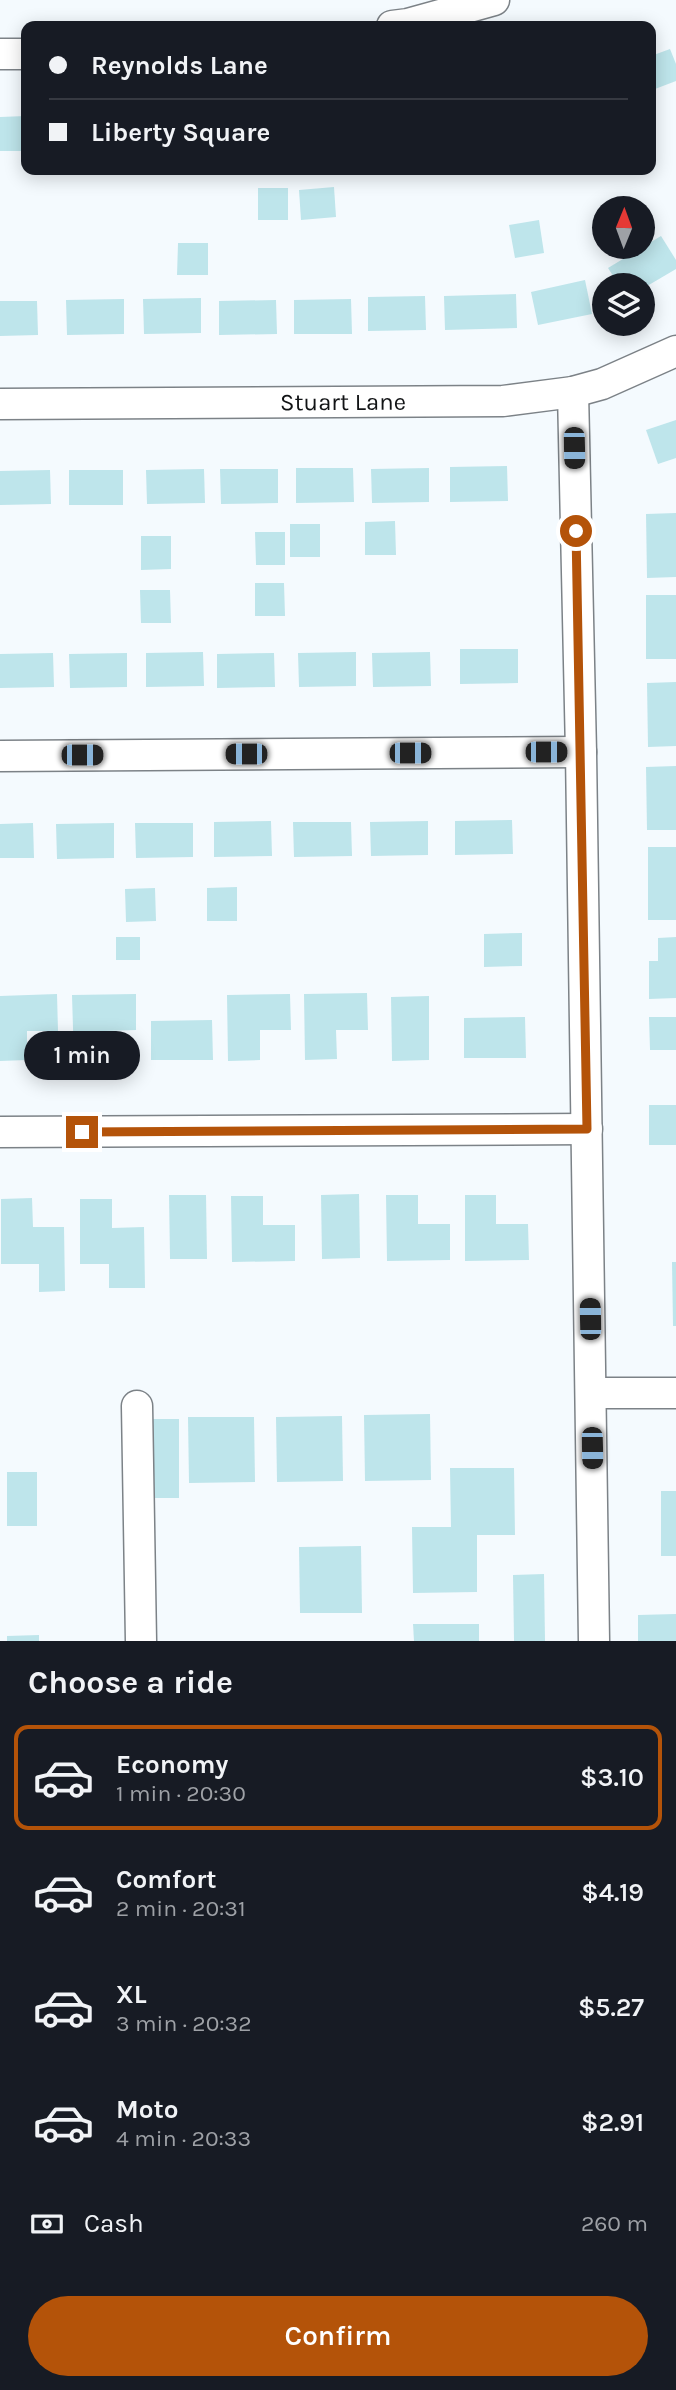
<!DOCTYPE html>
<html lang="en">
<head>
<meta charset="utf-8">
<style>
	body { margin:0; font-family:Karla,sans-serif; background:#242831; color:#f1f3f6; height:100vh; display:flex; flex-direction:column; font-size:26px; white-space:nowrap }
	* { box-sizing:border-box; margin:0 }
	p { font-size:23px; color:#9ea1a6 }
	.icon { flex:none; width:38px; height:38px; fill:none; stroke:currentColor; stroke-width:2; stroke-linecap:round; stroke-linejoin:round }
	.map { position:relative; height:1641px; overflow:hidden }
	.panel { display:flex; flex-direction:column; background:#171b24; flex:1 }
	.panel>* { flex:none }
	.guide { position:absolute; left:21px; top:21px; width:635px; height:154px; border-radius:14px; box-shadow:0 4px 18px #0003; display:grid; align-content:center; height:154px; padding:0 28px; background:#171b24 }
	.needle { width:46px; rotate:1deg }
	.buttons { position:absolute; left:592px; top:196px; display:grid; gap:14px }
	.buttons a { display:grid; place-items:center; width:63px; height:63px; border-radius:50%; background:#171b24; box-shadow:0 4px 18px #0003; font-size:35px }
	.end { position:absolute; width:32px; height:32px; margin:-16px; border:9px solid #b45309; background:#fff; box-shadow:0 0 0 4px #fff }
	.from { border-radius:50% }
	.bubble { position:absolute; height:49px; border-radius:24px; background:#171b24; box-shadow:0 4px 18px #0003; font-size:23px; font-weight:600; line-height:49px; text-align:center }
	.car { position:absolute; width:21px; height:42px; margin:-21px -10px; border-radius:9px; box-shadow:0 0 5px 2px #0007; background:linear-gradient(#222 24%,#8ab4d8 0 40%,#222 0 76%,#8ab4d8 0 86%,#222 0) }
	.guide b { display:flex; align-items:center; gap:24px; height:66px; font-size:26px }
	.guide b+b { border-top:2px solid #363941 }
	.guide i { width:18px; height:18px; background:#f1f3f6 }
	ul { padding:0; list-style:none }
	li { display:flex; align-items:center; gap:21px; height:105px; margin:0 14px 10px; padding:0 14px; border:4px solid transparent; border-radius:14px }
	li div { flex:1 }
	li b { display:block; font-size:26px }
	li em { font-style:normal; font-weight:600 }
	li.on { border-color:#b45309 }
	li>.icon { width:63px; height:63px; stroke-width:1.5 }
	h2 { padding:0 28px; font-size:32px; line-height:84px }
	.pay { display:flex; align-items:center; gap:18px; height:77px; padding:0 28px; font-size:26px }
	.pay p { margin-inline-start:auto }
	.cta { display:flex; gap:14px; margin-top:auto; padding:14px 28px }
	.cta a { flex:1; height:80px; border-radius:42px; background:#b45309; color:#fff; font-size:28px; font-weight:600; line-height:80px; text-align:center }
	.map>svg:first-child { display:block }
	.building { fill:#bee5eb }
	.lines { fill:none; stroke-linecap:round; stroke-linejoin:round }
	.minor-casing { stroke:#7c8287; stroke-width:33 }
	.minor { stroke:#fff; stroke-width:30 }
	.route { stroke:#b45309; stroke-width:9 }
	.labels { text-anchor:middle; stroke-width:6; stroke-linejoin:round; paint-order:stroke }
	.street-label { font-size:24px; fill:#111315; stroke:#fff }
</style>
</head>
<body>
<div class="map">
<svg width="676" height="1641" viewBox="0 0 676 1641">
	<rect width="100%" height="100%" fill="#f4fafe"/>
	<g class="building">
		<polygon points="670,49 676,64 676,81 655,89 651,83 651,56"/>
		<polygon points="26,116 26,151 0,151 0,117"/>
		<polygon points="334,187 336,217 301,220 299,190"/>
		<rect x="258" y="188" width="30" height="32"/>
		<polygon points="539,220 544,253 515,258 509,225"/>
		<polygon points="661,236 676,260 676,269 642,289 642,285 619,285 608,268"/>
		<polygon points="178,243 208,243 208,275 177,275"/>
		<polygon points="585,280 592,314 538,325 531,292"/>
		<polygon points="516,294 517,328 445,330 444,296"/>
		<polygon points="425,296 426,330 368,331 368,297"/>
		<polygon points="201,298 201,333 144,334 143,299"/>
		<polygon points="124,299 124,334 67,335 66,300"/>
		<polygon points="351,299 352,334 294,334 294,300"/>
		<polygon points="276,300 277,334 219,335 219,301"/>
		<polygon points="0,301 37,301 38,335 0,336"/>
		<polygon points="676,420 676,458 658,464 646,430"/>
		<polygon points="507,466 508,501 450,502 450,467"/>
		<polygon points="296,468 353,468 354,502 296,503"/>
		<polygon points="429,468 429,502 372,503 371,469"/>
		<polygon points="204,469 205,503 147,504 146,470"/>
		<polygon points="220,469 278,469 278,503 221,504"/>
		<polygon points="50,470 51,504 0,505 0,471"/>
		<rect x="69" y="470" width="54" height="35"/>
		<polygon points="676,513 676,577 647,578 646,514"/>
		<polygon points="395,521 396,555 365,555 365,522"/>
		<rect x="290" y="524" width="30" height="33"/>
		<polygon points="255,532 285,532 285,565 256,565"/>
		<polygon points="141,536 171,536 171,569 141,570"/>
		<polygon points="255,583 284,583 285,616 255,616"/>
		<polygon points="140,590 170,590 171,623 141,623"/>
		<rect x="646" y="595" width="30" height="64"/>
		<polygon points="460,649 518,649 518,683 460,684"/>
		<polygon points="203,652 204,686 146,687 146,653"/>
		<polygon points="356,652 356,686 299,687 298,653"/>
		<polygon points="430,652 431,686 373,687 372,653"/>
		<polygon points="53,653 54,687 0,688 0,654"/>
		<polygon points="127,653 127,687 70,688 69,654"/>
		<polygon points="274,653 275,687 217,688 217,654"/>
		<polygon points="676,682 676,746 648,747 647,683"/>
		<polygon points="676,766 676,830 647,830 646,767"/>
		<polygon points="512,820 513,854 455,855 455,821"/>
		<polygon points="271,821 272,856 214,857 214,822"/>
		<polygon points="428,821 428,855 371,856 370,822"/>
		<polygon points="293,822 351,822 352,856 294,857"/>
		<polygon points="33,823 34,858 0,858 0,824"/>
		<polygon points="114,823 114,858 57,859 56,824"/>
		<polygon points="135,823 193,823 193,857 136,858"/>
		<rect x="648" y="847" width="28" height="73"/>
		<polygon points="237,887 237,921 207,921 207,888"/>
		<polygon points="155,888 156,921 126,922 125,889"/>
		<polygon points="522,933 522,966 484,967 484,934"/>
		<rect x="116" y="937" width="24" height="23"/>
		<polygon points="676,937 676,998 649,999 649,961 658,961 658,938"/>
		<polygon points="367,993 368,1030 336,1030 337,1059 305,1060 304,994"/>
		<polygon points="57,994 58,1031 27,1031 27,1060 0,1061 0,996"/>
		<polygon points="136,994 136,1030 105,1031 105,1060 74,1061 72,995"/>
		<polygon points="290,994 291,1030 260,1030 260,1060 228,1061 227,995"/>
		<polygon points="429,996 429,1060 392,1061 391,997"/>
		<polygon points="525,1017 526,1058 464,1058 464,1018"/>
		<polygon points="649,1017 676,1017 676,1050 650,1050"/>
		<polygon points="212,1020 213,1060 151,1060 151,1021"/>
		<rect x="649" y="1105" width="27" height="40"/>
		<polygon points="359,1194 360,1258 322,1259 321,1195"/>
		<polygon points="169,1195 206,1195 207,1259 170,1259"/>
		<polygon points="386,1195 418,1195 418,1224 450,1224 450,1260 387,1261"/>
		<polygon points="465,1195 496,1195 496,1224 528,1224 529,1260 465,1261"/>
		<polygon points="231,1196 263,1196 263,1225 295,1225 295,1261 232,1262"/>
		<polygon points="32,1198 33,1227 64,1227 65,1291 39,1292 39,1264 1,1264 1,1199"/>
		<polygon points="80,1199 112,1199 112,1228 144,1227 145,1288 109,1288 109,1264 80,1264"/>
		<polygon points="672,1262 676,1262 676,1326 673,1326"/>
		<polygon points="430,1414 431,1480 365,1481 364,1415"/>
		<polygon points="342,1416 343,1481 277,1482 276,1417"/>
		<polygon points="188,1417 254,1417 255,1482 189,1483"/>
		<polygon points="149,1419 179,1419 179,1498 150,1498"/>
		<polygon points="450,1468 514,1468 515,1535 477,1535 477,1592 413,1593 412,1527 451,1527"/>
		<rect x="7" y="1472" width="30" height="54"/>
		<rect x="661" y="1491" width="15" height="65"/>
		<polygon points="361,1546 362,1613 300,1613 299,1547"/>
		<polygon points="544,1574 545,1641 514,1641 513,1575"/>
		<polygon points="676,1614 676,1641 638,1641 638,1615"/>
		<polygon points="413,1624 479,1624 479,1641 414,1641"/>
		<polygon points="39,1635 39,1641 7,1641 7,1636"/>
	</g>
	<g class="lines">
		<g class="minor-casing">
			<g id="minor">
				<polyline points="392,26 408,24 494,0"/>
				<polyline points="0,54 26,54"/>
				<polyline points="573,392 581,752 594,1641"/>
				<path id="s1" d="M 0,404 L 503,401 L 573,392 L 602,384 L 676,351"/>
				<polyline points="0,756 581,752"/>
				<polyline points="0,1132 587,1129"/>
				<polyline points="591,1393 676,1393"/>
				<polyline points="137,1406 141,1641"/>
			</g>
		</g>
		<use href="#minor" class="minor"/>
	</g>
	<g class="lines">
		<polyline class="route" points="82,1132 587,1129 576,531"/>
	</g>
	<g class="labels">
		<g class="street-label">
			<text dy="8" stroke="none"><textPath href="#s1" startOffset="343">Stuart Lane</textPath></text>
		</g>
	</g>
</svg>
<div class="buttons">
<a><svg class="needle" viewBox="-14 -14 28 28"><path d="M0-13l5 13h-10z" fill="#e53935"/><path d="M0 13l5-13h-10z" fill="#9ea1a6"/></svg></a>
<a><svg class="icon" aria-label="layers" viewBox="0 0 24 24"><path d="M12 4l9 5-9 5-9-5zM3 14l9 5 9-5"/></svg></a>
</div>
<i class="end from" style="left:576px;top:531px"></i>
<i class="end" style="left:82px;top:1132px"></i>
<div class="bubble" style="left:24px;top:1031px;width:116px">1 min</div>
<i class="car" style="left:574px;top:448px;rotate:179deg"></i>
<i class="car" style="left:546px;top:752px;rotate:90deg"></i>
<i class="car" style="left:410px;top:753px;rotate:90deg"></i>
<i class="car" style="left:246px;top:754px;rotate:270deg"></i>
<i class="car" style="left:82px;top:755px;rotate:90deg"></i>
<i class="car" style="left:590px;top:1319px;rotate:359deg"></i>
<i class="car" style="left:592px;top:1448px;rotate:179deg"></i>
<div class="guide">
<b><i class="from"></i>Reynolds Lane</b>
<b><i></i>Liberty Square</b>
</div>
</div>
<section class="panel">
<h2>Choose a ride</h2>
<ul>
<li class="on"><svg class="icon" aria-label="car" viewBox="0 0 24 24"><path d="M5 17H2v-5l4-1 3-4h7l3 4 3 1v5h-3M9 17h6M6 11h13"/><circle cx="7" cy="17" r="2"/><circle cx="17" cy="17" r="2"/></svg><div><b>Economy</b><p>1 min · 20:30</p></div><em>$3.10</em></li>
<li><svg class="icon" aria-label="car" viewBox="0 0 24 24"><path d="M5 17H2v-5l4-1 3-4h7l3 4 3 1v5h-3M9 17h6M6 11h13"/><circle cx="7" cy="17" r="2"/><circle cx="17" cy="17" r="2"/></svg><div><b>Comfort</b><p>2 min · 20:31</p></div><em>$4.19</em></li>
<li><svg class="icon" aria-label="car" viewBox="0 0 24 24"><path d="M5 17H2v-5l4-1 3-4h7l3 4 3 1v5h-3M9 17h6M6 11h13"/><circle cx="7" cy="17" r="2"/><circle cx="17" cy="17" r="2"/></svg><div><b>XL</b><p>3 min · 20:32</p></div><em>$5.27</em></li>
<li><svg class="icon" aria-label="car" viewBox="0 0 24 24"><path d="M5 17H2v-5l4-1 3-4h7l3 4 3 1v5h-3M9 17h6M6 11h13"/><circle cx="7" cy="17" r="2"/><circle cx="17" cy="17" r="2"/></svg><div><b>Moto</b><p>4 min · 20:33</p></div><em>$2.91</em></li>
</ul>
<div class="pay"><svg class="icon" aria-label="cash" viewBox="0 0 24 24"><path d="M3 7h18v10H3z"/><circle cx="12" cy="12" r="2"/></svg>Cash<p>260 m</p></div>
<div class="cta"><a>Confirm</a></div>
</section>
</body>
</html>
